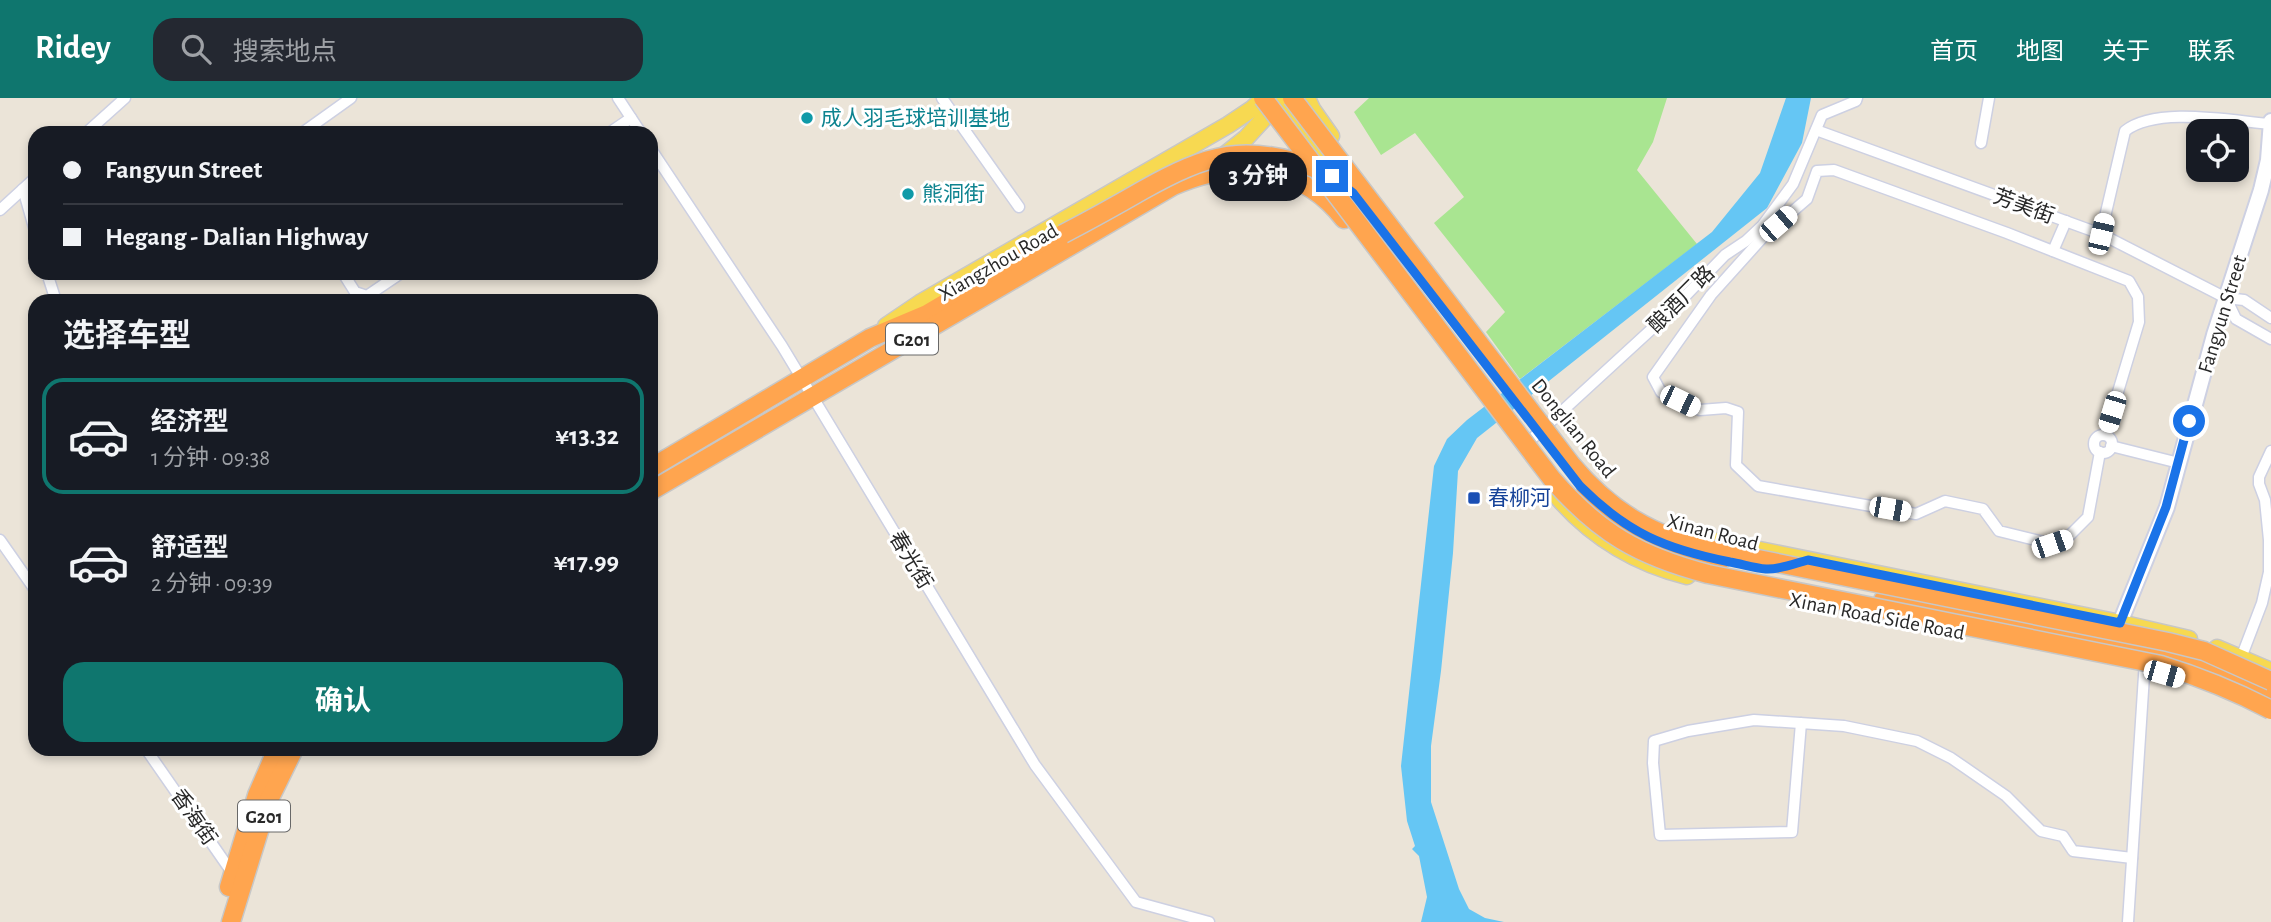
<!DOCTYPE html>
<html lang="zh">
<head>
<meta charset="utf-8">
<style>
	body { margin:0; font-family:"Alegreya Sans","Noto Sans SC",sans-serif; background:#242831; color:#f1f3f6; height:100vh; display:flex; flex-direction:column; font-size:26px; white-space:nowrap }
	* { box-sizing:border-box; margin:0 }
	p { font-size:23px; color:#9ea1a6 }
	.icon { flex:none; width:38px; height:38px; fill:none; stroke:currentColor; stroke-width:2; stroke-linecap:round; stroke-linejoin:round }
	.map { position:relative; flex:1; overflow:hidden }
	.side { position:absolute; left:28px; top:196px; width:630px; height:462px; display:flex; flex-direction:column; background:#171b24; border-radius:21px; box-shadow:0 4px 10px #0003 }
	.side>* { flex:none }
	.hud { position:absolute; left:28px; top:28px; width:630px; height:154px; border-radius:21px; box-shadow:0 4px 10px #0003; display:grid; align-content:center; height:154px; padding:0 35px; background:#171b24 }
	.controls { position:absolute; left:2186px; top:21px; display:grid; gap:14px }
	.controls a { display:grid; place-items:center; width:63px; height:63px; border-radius:14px; background:#171b24; box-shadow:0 4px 10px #0003; font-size:35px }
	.end { position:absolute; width:32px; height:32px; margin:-16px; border:9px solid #1a73e8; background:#fff; box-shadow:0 0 0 4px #fff }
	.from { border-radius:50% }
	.bubble { position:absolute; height:49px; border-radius:21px; background:#171b24; box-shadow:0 4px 10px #0003; font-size:23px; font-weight:700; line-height:49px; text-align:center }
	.car { position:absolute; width:21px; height:42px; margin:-21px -10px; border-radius:9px; box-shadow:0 0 5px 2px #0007; background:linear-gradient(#fff 24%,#345 0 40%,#fff 0 76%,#345 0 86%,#fff 0) }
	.hud b { display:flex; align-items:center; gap:24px; height:66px; font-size:26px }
	.hud b+b { border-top:2px solid #363941 }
	.hud i { width:18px; height:18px; background:#f1f3f6 }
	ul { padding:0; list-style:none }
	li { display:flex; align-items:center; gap:21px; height:116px; margin:0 14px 10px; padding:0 21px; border:4px solid transparent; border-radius:21px }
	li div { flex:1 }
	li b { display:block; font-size:26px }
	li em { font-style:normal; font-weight:700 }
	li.active { border-color:#0f766e }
	li>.icon { width:63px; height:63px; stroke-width:1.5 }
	h2 { padding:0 35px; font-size:32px; line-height:84px }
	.cta { display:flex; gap:14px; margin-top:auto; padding:14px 35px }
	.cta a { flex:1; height:80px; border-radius:21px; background:#0f766e; color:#fff; font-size:28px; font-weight:700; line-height:80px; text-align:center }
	header { display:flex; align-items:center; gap:42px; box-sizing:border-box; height:98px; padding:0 35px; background:#0f766e; color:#fff }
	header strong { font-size:33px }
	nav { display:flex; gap:38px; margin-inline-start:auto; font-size:24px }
	.search { width:490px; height:63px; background:#242831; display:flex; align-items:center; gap:18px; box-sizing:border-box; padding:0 24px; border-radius:21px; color:#9ea1a6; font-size:26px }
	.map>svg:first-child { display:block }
	.green { fill:#a9e591 }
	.water { fill:#65c6f4 }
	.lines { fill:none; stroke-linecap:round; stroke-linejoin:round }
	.street-casing { stroke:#cdd0e2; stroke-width:13 }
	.secondary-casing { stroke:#cdd0e2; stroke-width:18 }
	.primary-casing { stroke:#c7c7c7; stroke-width:19 }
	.highway-casing { stroke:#c7c7c7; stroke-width:21 }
	.street { stroke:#fff; stroke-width:10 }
	.secondary { stroke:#fff; stroke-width:14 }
	.primary { stroke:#f7d951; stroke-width:16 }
	.highway { stroke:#ffa54f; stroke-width:18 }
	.highway-bridge-casing { stroke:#c7c7c7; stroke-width:21; stroke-linecap:butt }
	.highway-bridge { stroke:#ffa54f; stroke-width:18 }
	.route { stroke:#1a73e8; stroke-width:9 }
	.culture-dot { fill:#0f9aa8; stroke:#fff; stroke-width:2.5 }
	.transit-dot { fill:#1a4fb4; stroke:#fff; stroke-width:2.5 }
	.labels { text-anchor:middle; stroke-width:6; stroke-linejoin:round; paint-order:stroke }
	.shield { fill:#fff; stroke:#686868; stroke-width:2 }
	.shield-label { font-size:19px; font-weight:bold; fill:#282828 }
	.culture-label { font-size:21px; fill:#0d838f; stroke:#fff; text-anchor:start }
	.street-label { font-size:21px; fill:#282828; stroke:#fff }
	.transit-label { font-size:21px; fill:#164399; stroke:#fff; text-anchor:start }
</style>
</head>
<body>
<header>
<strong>Ridey</strong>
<div class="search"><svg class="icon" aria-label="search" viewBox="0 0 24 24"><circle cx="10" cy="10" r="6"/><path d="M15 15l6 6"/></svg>搜索地点</div>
<nav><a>首页</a><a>地图</a><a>关于</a><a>联系</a></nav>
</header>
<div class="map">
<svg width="2271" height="824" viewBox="0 0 2271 824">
	<rect width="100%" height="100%" fill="#ebe4d8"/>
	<polygon class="green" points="1369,0 1667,0 1653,44 1637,72 1697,146 1520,281 1486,234 1505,214 1434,125 1464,99 1415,35 1381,57 1354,14"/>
	<polygon class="water" points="1786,0 1811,0 1802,45 1767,110 1477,340 1458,373 1453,455 1441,573 1431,648 1431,704 1459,791 1469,811 1485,820 1504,824 1421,824 1427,799 1419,758 1412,751 1415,748 1407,723 1401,668 1434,368 1447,341 1467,322 1712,134 1760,75"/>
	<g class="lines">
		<g class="street-casing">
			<g id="street">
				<polyline points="618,0 641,35"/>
				<polyline points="942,0 1019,109"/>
				<polyline points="1816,32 2101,136 2226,200 2244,202 2271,220"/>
				<polyline points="86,35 125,0"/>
				<polyline points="302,35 351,0"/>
				<polyline points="609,35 631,20"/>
				<polyline points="1981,45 1989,0"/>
				<polyline points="651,51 782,248 1035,667 1136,804 1209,824"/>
				<polyline points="23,91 35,133"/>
				<polyline points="0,112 35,80"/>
				<path d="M 2101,136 L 2125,33 C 2157,8 2231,23 2271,26"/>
				<polyline points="2053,153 2066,123"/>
				<polyline points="47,175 56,203"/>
				<polyline points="343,175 355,194 367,198 401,175"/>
				<polyline points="2226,200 2236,221 2271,241"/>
				<circle cx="2103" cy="346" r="9"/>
				<polyline points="2111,348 2179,365"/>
				<polyline points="1523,349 1667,217 1725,157 1746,143 1762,128 1793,86 1822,17 1856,3 1857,0"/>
				<polyline points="2100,354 2088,419 2066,441 2052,446 1999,433 1983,411 1945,403 1916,416 1758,388 1736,367 1738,314 1726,310 1700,312 1661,294 1653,279 1711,197 1764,138 1807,101 1817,73 1834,72 2007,135 2129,183 2138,199 2139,224 2105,337"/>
				<polyline points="0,442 35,492"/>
				<polyline points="2241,560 2262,505 2269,474 2269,442 2265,402 2259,386 2259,379 2271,353"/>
				<polyline points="1801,625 1792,734 1660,737 1653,665 1654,643 1688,633 1754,622 1844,628 1917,643 1951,660 2006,698 2041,733 2063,738 2073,753 2132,760"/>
				<polyline points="146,651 233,776"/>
				<polyline points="2128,824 2145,562"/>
			</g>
		</g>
		<g class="secondary-casing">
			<polyline id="secondary" points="2120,525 2167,409 2214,237 2261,92 2268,62 2271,23"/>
		</g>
		<g class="primary-casing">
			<g id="primary">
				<polyline points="1282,0 1320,51 1337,63"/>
				<polyline points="1307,0 1312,11 1331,38"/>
				<polyline points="1221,60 1246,40 1280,3"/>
				<polyline points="886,228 920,205 1228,27 1252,11 1264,0"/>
				<path d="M 1554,395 C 1589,437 1634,465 1687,478"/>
				<polyline points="1690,438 2120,525 2189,541"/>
				<polyline points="2217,550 2271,573"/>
			</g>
		</g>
		<g class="highway-casing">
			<g id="highway">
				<polyline points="651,370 870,240 927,216 1063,136"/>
				<path d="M 651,393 L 1173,88 C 1234,61 1301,65 1344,121"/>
				<path d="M 1586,394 C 1625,432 1668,452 1721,462"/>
				<path d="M 1883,502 L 2163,559 C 2201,569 2237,583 2271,602"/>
				<polyline points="229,789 257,697 277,651"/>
				<polyline points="231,824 268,704 294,651"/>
			</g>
		</g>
		<use href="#street" class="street"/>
		<use href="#secondary" class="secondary"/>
		<use href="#primary" class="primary"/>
		<use href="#highway" class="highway"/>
		<g class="highway-bridge-casing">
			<g id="highway-bridge">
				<path d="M 1263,0 L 1552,381 C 1599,435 1639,458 1708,476 L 2161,567 C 2200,579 2235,593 2271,612"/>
				<path d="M 1292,0 L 1571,366 C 1611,414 1653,438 1713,452 L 2168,544 L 2204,553 L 2271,583"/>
				<path d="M 1063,136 C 1090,122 1117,107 1143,92 C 1207,56 1246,44 1317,71"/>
			</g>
		</g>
		<use href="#highway-bridge" class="highway-bridge"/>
	</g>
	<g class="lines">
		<path class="route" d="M 1332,78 L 1353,95 L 1580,388 C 1627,435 1665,451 1730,464 C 1742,466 1754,470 1766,471 C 1779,472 1796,465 1808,462 L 2120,525 L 2166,409 L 2189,323"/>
	</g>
	<g class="culture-dot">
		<circle cx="807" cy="20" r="7"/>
		<circle cx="908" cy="96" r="7"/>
	</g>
	<rect class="transit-dot" x="1467" y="393" width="14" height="14" rx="3.5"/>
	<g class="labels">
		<g class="shield">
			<rect x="886" y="225.5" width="52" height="31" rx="5"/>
			<rect x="238" y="702.5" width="52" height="31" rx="5"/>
		</g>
		<g class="shield-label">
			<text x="912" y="248">G201</text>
			<text x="264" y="725">G201</text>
		</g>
		<g class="culture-label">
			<text x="821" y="27">成人羽毛球培训基地</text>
			<text x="922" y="103">熊洞街</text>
		</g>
		<g class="street-label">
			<text transform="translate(2024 108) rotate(20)" y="7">芳美街</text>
			<text transform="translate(998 164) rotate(-30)" y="7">Xiangzhou Road</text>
			<text transform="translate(1681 201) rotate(-45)" y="7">酿酒厂路</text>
			<text transform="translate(2222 216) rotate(-73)" y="7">Fangyun Street</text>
			<text transform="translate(1574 330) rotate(51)" y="7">Donglian Road</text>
			<text transform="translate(1713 434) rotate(15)" y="7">Xinan Road</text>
			<text transform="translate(911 462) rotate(59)" y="7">春光街</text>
			<text transform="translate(1877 518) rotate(11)" y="7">Xinan Road Side Road</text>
			<text transform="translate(194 719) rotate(55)" y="7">香海街</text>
		</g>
		<g class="transit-label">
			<text x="1488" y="407">春柳河</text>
		</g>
	</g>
</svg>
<div class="controls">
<a><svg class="icon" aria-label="locate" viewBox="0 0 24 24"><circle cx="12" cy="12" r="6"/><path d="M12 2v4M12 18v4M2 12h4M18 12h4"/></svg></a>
</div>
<i class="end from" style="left:2189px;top:323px"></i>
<i class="end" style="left:1332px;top:78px"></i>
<div class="bubble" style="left:1209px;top:54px;width:98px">3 分钟</div>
<i class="car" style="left:1778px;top:126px;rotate:49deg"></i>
<i class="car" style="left:2101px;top:136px;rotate:13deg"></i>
<i class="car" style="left:1680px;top:303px;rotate:116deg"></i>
<i class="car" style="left:2112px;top:314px;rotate:197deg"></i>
<i class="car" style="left:1890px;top:411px;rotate:100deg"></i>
<i class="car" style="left:2052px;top:446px;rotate:71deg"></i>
<i class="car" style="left:2164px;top:576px;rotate:106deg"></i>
<div class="hud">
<b><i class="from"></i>Fangyun Street</b>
<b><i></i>Hegang - Dalian Highway</b>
</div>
<section class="side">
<h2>选择车型</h2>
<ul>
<li class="active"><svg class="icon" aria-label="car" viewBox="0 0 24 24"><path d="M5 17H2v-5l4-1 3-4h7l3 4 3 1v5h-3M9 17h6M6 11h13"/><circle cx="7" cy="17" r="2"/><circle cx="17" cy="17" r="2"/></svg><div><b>经济型</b><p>1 分钟 · 09:38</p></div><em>¥13.32</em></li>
<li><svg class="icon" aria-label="car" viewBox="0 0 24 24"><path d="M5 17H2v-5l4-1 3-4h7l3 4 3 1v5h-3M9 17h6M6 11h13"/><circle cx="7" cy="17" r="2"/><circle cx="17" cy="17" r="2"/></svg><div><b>舒适型</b><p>2 分钟 · 09:39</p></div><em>¥17.99</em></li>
</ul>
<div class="cta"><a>确认</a></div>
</section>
</div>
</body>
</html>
